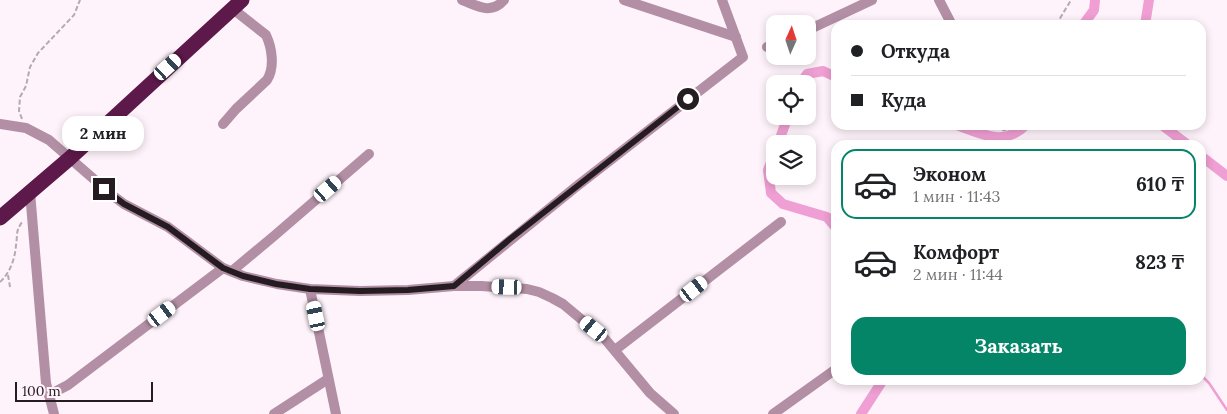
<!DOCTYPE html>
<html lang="ru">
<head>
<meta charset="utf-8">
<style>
	body { margin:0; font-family:Lora,serif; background:#f2f2f2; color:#202124; height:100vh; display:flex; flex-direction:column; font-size:19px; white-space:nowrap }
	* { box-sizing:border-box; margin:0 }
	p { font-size:16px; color:#757577 }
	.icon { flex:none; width:28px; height:28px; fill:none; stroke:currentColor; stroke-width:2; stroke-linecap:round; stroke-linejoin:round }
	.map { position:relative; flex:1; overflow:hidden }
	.sheet { position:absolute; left:831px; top:140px; width:375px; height:245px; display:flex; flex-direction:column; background:#fff; border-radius:15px; box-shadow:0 2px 8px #0003 }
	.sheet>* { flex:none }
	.guide { position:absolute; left:831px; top:20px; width:375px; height:110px; border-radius:15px; box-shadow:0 2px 8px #0003; display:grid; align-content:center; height:110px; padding:0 20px; background:#fff }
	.needle { width:32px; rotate:3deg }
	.controls { position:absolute; left:766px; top:15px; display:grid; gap:10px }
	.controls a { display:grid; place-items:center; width:50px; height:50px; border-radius:10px; background:#fff; box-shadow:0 2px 8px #0003; font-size:25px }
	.scale { position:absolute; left:15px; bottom:12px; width:138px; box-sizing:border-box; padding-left:5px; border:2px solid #251c21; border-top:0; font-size:14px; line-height:18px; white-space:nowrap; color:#251c21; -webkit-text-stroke:4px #fef3fa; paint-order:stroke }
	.end { position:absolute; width:22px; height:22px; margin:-11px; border:6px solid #251c21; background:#fff; box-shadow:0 0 0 2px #fff }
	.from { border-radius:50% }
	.bubble { position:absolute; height:35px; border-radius:15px; background:#fff; box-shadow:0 2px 8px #0003; font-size:16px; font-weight:800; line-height:35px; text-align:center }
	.car { position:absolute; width:15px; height:30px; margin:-15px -8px; border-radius:6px; box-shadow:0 0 4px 1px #0007; background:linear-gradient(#fff 24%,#345 0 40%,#fff 0 76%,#345 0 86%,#fff 0) }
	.guide b { display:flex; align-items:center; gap:18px; height:48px; font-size:19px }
	.guide b+b { border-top:1px solid #e0e0e0 }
	.guide i { width:12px; height:12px; background:#202124 }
	ul { padding:9px 0 0; list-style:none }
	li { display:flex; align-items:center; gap:15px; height:70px; margin:0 10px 8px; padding:0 10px; border:2px solid transparent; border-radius:15px }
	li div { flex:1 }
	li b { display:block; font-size:19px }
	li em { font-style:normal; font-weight:800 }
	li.selected { border-color:#048568 }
	li>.icon { width:45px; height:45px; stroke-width:1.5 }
	.button { display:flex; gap:10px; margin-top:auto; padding:10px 20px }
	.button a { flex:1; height:58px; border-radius:15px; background:#048568; color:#fff; font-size:20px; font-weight:800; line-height:58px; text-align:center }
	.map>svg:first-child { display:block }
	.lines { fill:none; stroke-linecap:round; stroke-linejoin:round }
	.stream { stroke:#ef9fd3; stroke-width:2.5 }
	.canal { stroke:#ef9fd3; stroke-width:10 }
	.path { stroke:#b4aab0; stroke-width:2; stroke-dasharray:5 2.5; stroke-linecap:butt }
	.minor { stroke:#b28fa5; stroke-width:10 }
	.highway { stroke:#5c194a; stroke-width:15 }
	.route { stroke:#251c21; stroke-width:6 }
</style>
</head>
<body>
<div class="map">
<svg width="1227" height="414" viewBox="0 0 1227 414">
	<rect width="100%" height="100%" fill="#fef3fa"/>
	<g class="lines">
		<polyline class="stream" points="1201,375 1209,383 1227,410"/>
		<g class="canal">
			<polyline points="1083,25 1094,10 1095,0"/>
			<polyline points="1145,25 1149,0"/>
			<polyline points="800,84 807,74 823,71 836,77"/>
			<path d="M 957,125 C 967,129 992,139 1002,137 C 1011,136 1020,131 1026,125"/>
			<polyline points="1162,125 1188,145"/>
			<polyline points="778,144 788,116"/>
			<polyline points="775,152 768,170 771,193 783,204 827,217 836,228"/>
			<polyline points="1201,156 1227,176"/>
			<polyline points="861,414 883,380"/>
		</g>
		<g class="path">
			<polyline points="1056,25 1071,0"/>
			<polyline points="22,119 19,111 20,97 26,86 30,67 38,53 74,15 80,0"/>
			<polyline points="8,275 10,287"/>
			<path d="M 0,282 C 10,273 15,259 16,245 C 18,233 15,233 22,222"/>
		</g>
		<g class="minor">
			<path d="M 462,0 C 478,6 491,15 504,0"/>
			<polyline points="624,0 736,37"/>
			<polyline points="939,0 952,25"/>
			<polyline points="808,30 872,0"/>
			<polyline points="767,47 775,44"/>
			<polyline points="0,124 26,128 49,140 112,195 124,204 168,227 223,268 243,276 277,284 310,289 360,291 408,290 454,286 481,286 527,289 539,292 552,298 563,304 605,339 650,393 674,414"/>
			<path d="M 223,124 L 236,109 L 267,80 C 275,67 272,48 266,35 L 233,9"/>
			<polyline points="1003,125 1004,126"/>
			<polyline points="30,192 46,383 54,414"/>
			<polyline points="232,271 274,236 369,154"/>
			<polyline points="454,286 577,186 743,57 722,0"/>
			<polyline points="310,289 336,414"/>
			<polyline points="615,350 781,222"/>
			<polyline points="49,395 68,385 223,268"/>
			<polyline points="274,414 328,379"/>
			<polyline points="773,414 836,369"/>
		</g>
		<polyline class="highway" points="0,218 70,158 242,0"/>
	</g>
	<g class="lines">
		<polyline class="route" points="104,189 124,204 168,227 223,268 243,276 276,284 310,289 360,291 408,290 454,286 510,239 688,99"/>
	</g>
</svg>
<div class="controls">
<a><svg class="needle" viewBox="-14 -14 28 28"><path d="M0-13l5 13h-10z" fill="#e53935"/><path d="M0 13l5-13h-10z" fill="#757577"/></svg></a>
<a><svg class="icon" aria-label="locate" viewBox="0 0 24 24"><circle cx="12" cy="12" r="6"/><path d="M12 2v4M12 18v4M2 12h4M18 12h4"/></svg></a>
<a><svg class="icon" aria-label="layers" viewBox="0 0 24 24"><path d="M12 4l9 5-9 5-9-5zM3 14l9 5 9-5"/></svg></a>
</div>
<div class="scale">100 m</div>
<i class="end from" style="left:688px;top:99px"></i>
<i class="end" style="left:104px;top:189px"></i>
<div class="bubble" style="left:62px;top:116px;width:82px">2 мин</div>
<i class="car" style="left:168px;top:67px;rotate:48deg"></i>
<i class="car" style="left:328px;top:189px;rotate:49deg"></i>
<i class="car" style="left:507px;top:287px;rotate:272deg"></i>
<i class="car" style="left:694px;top:289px;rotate:52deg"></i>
<i class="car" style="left:162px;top:314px;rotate:53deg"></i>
<i class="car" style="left:316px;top:316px;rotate:348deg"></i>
<i class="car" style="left:594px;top:329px;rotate:309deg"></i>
<div class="guide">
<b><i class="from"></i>Откуда</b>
<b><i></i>Куда</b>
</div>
<section class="sheet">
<ul>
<li class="selected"><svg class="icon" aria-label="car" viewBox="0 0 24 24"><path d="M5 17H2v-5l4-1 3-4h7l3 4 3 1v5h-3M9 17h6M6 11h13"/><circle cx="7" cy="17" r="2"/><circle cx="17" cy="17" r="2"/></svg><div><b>Эконом</b><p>1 мин · 11:43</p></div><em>610 ₸</em></li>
<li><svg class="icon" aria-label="car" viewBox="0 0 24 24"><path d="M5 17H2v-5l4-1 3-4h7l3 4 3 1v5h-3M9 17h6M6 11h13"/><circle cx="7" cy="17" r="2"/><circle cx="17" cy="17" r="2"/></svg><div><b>Комфорт</b><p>2 мин · 11:44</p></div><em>823 ₸</em></li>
</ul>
<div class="button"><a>Заказать</a></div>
</section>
</div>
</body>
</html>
